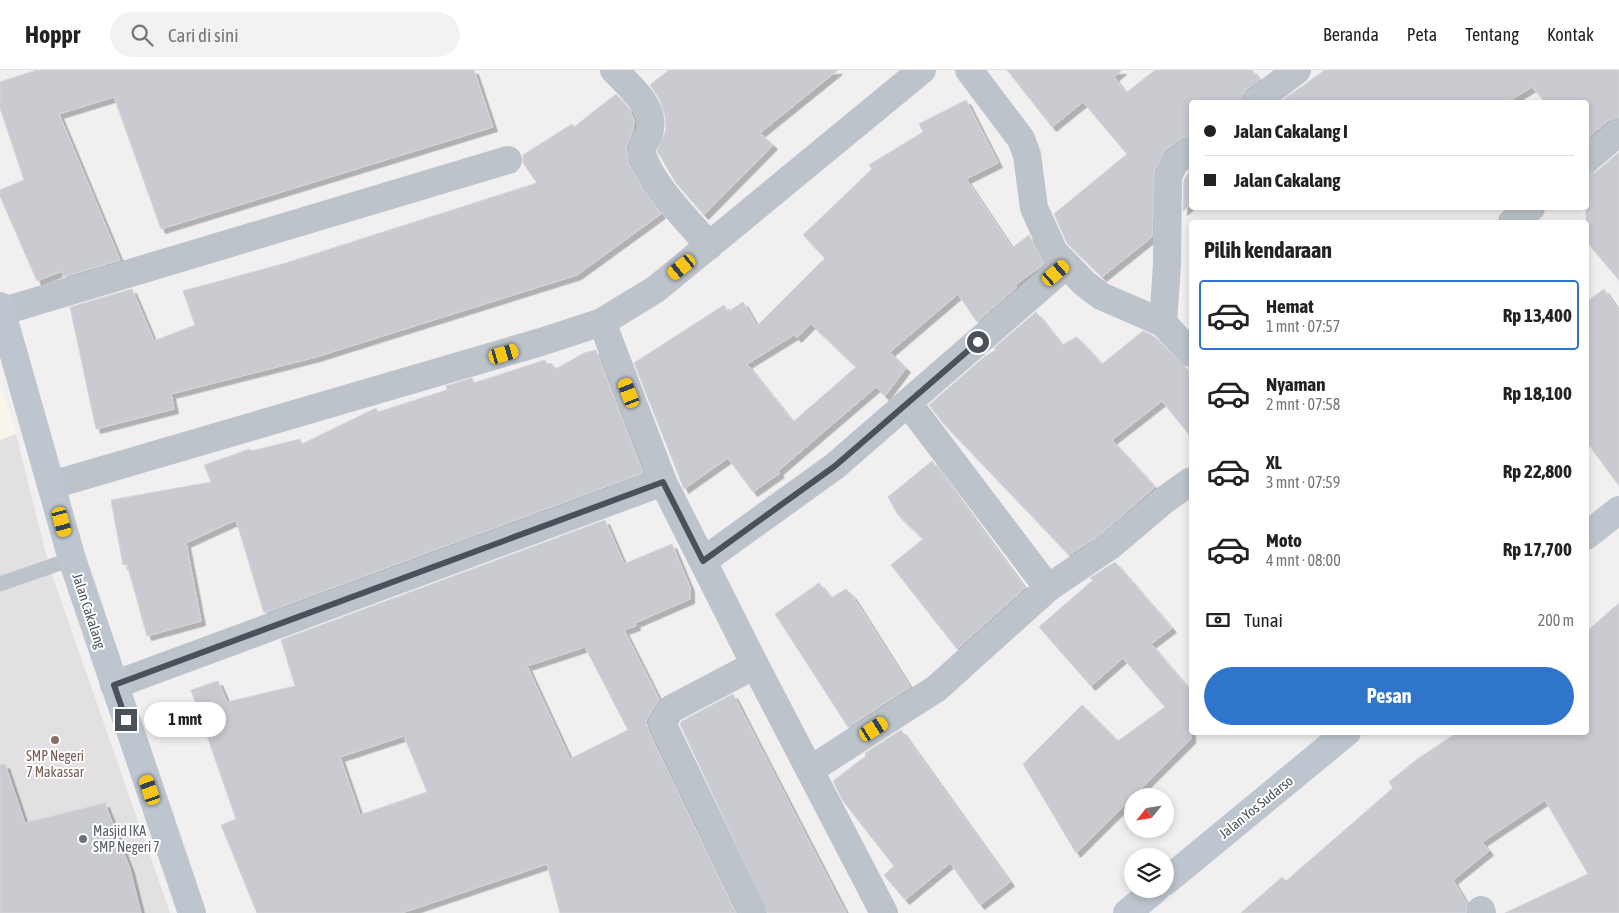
<!DOCTYPE html>
<html lang="id">
<head>
<meta charset="utf-8">
<style>
	body { margin:0; font-family:"Asap Condensed",sans-serif; background:#f2f2f2; color:#222; height:100vh; display:flex; flex-direction:column; font-size:19px; white-space:nowrap }
	* { box-sizing:border-box; margin:0 }
	p { font-size:16px; color:#767676 }
	.icon { flex:none; width:28px; height:28px; fill:none; stroke:currentColor; stroke-width:2; stroke-linecap:round; stroke-linejoin:round }
	.map { position:relative; flex:1; overflow:hidden }
	.side { position:absolute; left:1189px; top:150px; width:400px; height:515px; display:flex; flex-direction:column; background:#fff; border-radius:5px; box-shadow:0 2px 8px #0003 }
	.side>* { flex:none }
	.top-card { position:absolute; left:1189px; top:30px; width:400px; height:110px; border-radius:5px; box-shadow:0 2px 8px #0003; display:grid; align-content:center; height:110px; padding:0 15px; background:#fff }
	.needle { width:32px; rotate:240deg }
	.fabs { position:absolute; left:1124px; top:718px; display:grid; gap:10px }
	.fabs a { display:grid; place-items:center; width:50px; height:50px; border-radius:50%; background:#fff; box-shadow:0 2px 8px #0003; font-size:25px }
	.end { position:absolute; width:22px; height:22px; margin:-11px; border:6px solid #49525a; background:#fff; box-shadow:0 0 0 2px #fff }
	.from { border-radius:50% }
	.bubble { position:absolute; height:35px; border-radius:18px; background:#fff; box-shadow:0 2px 8px #0003; font-size:16px; font-weight:700; line-height:35px; text-align:center }
	.car { position:absolute; width:15px; height:30px; margin:-15px -8px; border-radius:6px; box-shadow:0 0 4px 1px #0007; background:linear-gradient(#f5c518 24%,#345 0 40%,#f5c518 0 76%,#345 0 86%,#f5c518 0) }
	.top-card b { display:flex; align-items:center; gap:18px; height:48px; font-size:19px }
	.top-card b+b { border-top:1px solid #e0e0e0 }
	.top-card i { width:12px; height:12px; background:#222 }
	ul { padding:0; list-style:none }
	li { display:flex; align-items:center; gap:15px; height:70px; margin:0 10px 8px; padding:0 5px; border:2px solid transparent; border-radius:5px }
	li div { flex:1 }
	li b { display:block; font-size:19px }
	li em { font-style:normal; font-weight:700 }
	li.active { border-color:#2f75cb }
	li>.icon { width:45px; height:45px; stroke-width:1.5 }
	h2 { padding:0 15px; font-size:22px; line-height:60px }
	.pay { display:flex; align-items:center; gap:12px; height:55px; padding:0 15px; font-size:19px }
	.pay p { margin-inline-start:auto }
	.action { display:flex; gap:10px; margin-top:auto; padding:10px 15px }
	.action a { flex:1; height:58px; border-radius:30px; background:#2f75cb; color:#fff; font-size:20px; font-weight:700; line-height:58px; text-align:center }
	header { display:flex; align-items:center; gap:30px; box-sizing:border-box; height:70px; padding:0 25px; background:#fff; border-bottom:1px solid #e0e0e0 }
	header strong { font-size:24px }
	nav { display:flex; gap:28px; margin-inline-start:auto; font-size:18px }
	.search { width:350px; height:45px; background:#f2f2f2; display:flex; align-items:center; gap:12px; box-sizing:border-box; padding:0 18px; border-radius:28px; color:#767676; font-size:19px }
	.map>svg:first-child { display:block }
	.commercial { fill:#faf5ea }
	.education { fill:#e2e0e0 }
	.building { fill:#c9cbd1; stroke:#d3d5d9; fill-rule:evenodd; filter:url(#shadow) }
	.lines { fill:none; stroke-linecap:round; stroke-linejoin:round }
	.service { stroke:#bcc3ca; stroke-width:15 }
	.minor { stroke:#bcc3ca; stroke-width:28 }
	.secondary { stroke:#bdc5ce; stroke-width:28 }
	.route { stroke:#49525a; stroke-width:6 }
	.education-dot { fill:#8d6e63; stroke:#fff; stroke-width:2 }
	.worship-dot { fill:#6b7280; stroke:#fff; stroke-width:2 }
	.labels { text-anchor:middle; stroke-width:4; stroke-linejoin:round; paint-order:stroke }
	.street-label { font-size:14px; fill:#49525a; stroke:#fff }
	.education-label { font-size:14px; fill:#785e54; stroke:#fff }
	.worship-label { font-size:14px; fill:#5b616d; stroke:#fff; text-anchor:start }
</style>
</head>
<body>
<header>
<strong>Hoppr</strong>
<div class="search"><svg class="icon" aria-label="search" viewBox="0 0 24 24"><circle cx="10" cy="10" r="6"/><path d="M15 15l6 6"/></svg>Cari di sini</div>
<nav><a>Beranda</a><a>Peta</a><a>Tentang</a><a>Kontak</a></nav>
</header>
<div class="map">
<svg width="1619" height="843" viewBox="0 0 1619 843">
	<defs>
		<filter id="shadow"><feDropShadow dx="4.5" dy="4.5" stdDeviation="0" flood-color="#0004"/></filter>
	</defs>
	<rect width="100%" height="100%" fill="#f1efef"/>
	<polygon class="commercial" points="0,314 16,364 0,370"/>
	<polygon class="education" points="16,364 49,496 170,843 0,843 0,370"/>
	<g class="building">
		<polygon points="37,0 474,0 493,57 161,159 114,27 59,44 120,190 63,207 62,201 37,211 0,126 0,120 24,110 0,38 0,12"/>
		<polygon points="669,0 838,0 760,63 773,75 704,145 676,113 657,81 666,60 665,46 660,30 650,15"/>
		<polygon points="1007,0 1122,0 1114,7 1126,23 1155,0 1252,0 1259,10 1245,20 1240,32 1191,32 1191,65 1182,68 1164,81 1154,101 1152,167 1102,207 1067,173 1054,144 1127,84 1083,32 1052,57"/>
		<polygon points="1325,0 1619,0 1619,47 1609,50 1586,69 1586,32 1545,32 1532,17 1507,32 1280,32"/>
		<polygon points="616,24 629,39 634,50 633,60 626,77 628,92 642,118 661,144 577,205 316,287 171,324 174,339 96,359 70,237 132,219 154,271 195,255 183,221 286,193 537,113 523,93 523,85 572,54 574,57"/>
		<path d="M 966,30 L 998,93 L 966,109 L 1012,178 L 1029,165 L 1044,194 L 1015,215 L 1017,217 L 977,252 L 958,224 L 890,282 L 906,298 L 885,326 L 876,317 L 778,401 L 780,403 L 753,422 L 728,388 L 684,419 L 634,293 L 724,235 L 728,242 L 743,232 L 757,256 L 825,188 L 803,165 L 872,99 L 869,95 L 923,62 L 919,54 ZM 811,254 L 856,297 L 793,352 L 747,294 L 794,265 L 797,268 Z"/>
		<polygon points="1619,82 1619,210 1586,171 1586,105 1596,102"/>
		<polygon points="1191,99 1191,134 1183,141 1184,110"/>
		<polygon points="1604,219 1619,241 1619,416 1586,371 1586,232"/>
		<polygon points="1036,242 1062,275 1077,267 1102,294 1143,261 1154,266 1191,303 1191,367 1162,331 1112,370 1155,417 1101,464 1069,485 943,353 929,335 984,287 996,280 994,278"/>
		<polygon points="596,280 643,403 264,543 236,450 186,473 201,551 147,566 127,494 123,495 111,430 211,412 204,395 250,379 251,381 300,369 302,374 376,338 378,342 447,320 446,316 472,308 474,313 545,290 547,294 551,293 556,299 584,283"/>
		<polygon points="932,391 1025,518 957,579 891,495 923,469 898,445 888,427"/>
		<path d="M 605,450 L 624,494 L 672,474 L 690,517 L 690,529 L 635,553 L 636,556 L 624,560 L 659,629 L 649,645 L 646,652 L 648,660 L 736,843 L 560,843 L 547,794 L 402,843 L 257,843 L 221,755 L 236,749 L 191,620 L 218,611 L 227,632 L 295,616 L 281,570 ZM 585,577 L 628,660 L 570,689 L 527,596 ZM 404,666 L 427,722 L 360,745 L 340,687 Z"/>
		<polygon points="1115,492 1172,558 1151,574 1190,620 1191,619 1191,669 1076,783 1023,694 1082,635 1118,671 1165,637 1123,588 1091,616 1039,557 1093,510 1090,508"/>
		<polygon points="819,513 831,528 846,519 852,525 910,617 848,657 775,544"/>
		<polygon points="1619,533 1619,843 1505,843 1588,804 1545,730 1482,772 1489,781 1453,810 1467,834 1466,843 1241,843 1282,807 1286,811 1393,718 1389,712 1416,690 1458,662 1586,662 1586,562"/>
		<polygon points="733,624 755,667 846,843 768,843 680,654 682,651"/>
		<polygon points="901,660 1010,812 980,835 950,793 905,830 884,805 894,796 843,731 833,711 866,686 865,683"/>
		<polygon points="5,694 25,753 105,733 130,799 141,843 0,843 0,695"/>
	</g>
	<g class="lines">
		<polyline class="service" points="0,514 72,489"/>
		<g class="minor">
			<path d="M 614,0 C 631,18 659,39 648,66 C 644,74 639,78 643,87 C 654,118 688,150 709,176"/>
			<polyline points="969,0 1021,69 1027,85 1034,138 1054,182 1084,213 1101,226 1163,253 1191,283"/>
			<polyline points="1255,32 1297,0"/>
			<polyline points="1586,90 1619,62"/>
			<polyline points="1512,152 1531,138"/>
			<polyline points="0,242 508,90"/>
			<polyline points="602,252 663,412 755,595 884,843"/>
			<polyline points="1163,253 1167,195 1168,107 1174,93 1191,80"/>
			<polyline points="908,333 1048,518"/>
			<polyline points="52,415 541,272 602,252 656,219 922,0"/>
			<polyline points="703,491 835,396 1065,196"/>
			<polyline points="114,615 663,412"/>
			<polyline points="810,700 937,618 1048,518 1110,476 1163,431 1191,411"/>
			<polyline points="1481,840 1482,843"/>
			<polyline points="753,843 662,653 671,639 755,595"/>
		</g>
		<g class="secondary">
			<polyline points="0,236 72,489 192,843"/>
			<polyline points="1586,466 1619,440"/>
			<polyline points="1165,812 1347,662"/>
			<polyline points="1127,843 1156,819"/>
		</g>
	</g>
	<g class="lines">
		<polyline class="route" points="126,650 114,615 663,412 703,491 835,396 978,272"/>
	</g>
	<circle class="education-dot" cx="55" cy="670" r="5"/>
	<circle class="worship-dot" cx="83" cy="769" r="5"/>
	<g class="labels">
		<g class="street-label">
			<text transform="translate(89 541) rotate(72)" y="5">Jalan Cakalang</text>
			<text transform="translate(1256 737) rotate(-39)" y="5">Jalan Yos Sudarso</text>
		</g>
		<g class="education-label">
			<text x="55" y="691">SMP Negeri<tspan x="55" dy="16">7 Makassar</tspan></text>
		</g>
		<g class="worship-label">
			<text x="93" y="766">Masjid IKA<tspan x="93" dy="16">SMP Negeri 7</tspan></text>
		</g>
	</g>
</svg>
<div class="fabs">
<a><svg class="needle" viewBox="-14 -14 28 28"><path d="M0-13l5 13h-10z" fill="#e53935"/><path d="M0 13l5-13h-10z" fill="#767676"/></svg></a>
<a><svg class="icon" aria-label="layers" viewBox="0 0 24 24"><path d="M12 4l9 5-9 5-9-5zM3 14l9 5 9-5"/></svg></a>
</div>
<i class="end from" style="left:978px;top:272px"></i>
<i class="end" style="left:126px;top:650px"></i>
<div class="bubble" style="left:144px;top:632px;width:82px">1 mnt</div>
<i class="car" style="left:682px;top:197px;rotate:231deg"></i>
<i class="car" style="left:1056px;top:203px;rotate:49deg"></i>
<i class="car" style="left:504px;top:284px;rotate:74deg"></i>
<i class="car" style="left:629px;top:323px;rotate:339deg"></i>
<i class="car" style="left:62px;top:452px;rotate:165deg"></i>
<i class="car" style="left:874px;top:659px;rotate:57deg"></i>
<i class="car" style="left:150px;top:720px;rotate:341deg"></i>
<div class="top-card">
<b><i class="from"></i>Jalan Cakalang I</b>
<b><i></i>Jalan Cakalang</b>
</div>
<section class="side">
<h2>Pilih kendaraan</h2>
<ul>
<li class="active"><svg class="icon" aria-label="car" viewBox="0 0 24 24"><path d="M5 17H2v-5l4-1 3-4h7l3 4 3 1v5h-3M9 17h6M6 11h13"/><circle cx="7" cy="17" r="2"/><circle cx="17" cy="17" r="2"/></svg><div><b>Hemat</b><p>1 mnt · 07:57</p></div><em>Rp 13,400</em></li>
<li><svg class="icon" aria-label="car" viewBox="0 0 24 24"><path d="M5 17H2v-5l4-1 3-4h7l3 4 3 1v5h-3M9 17h6M6 11h13"/><circle cx="7" cy="17" r="2"/><circle cx="17" cy="17" r="2"/></svg><div><b>Nyaman</b><p>2 mnt · 07:58</p></div><em>Rp 18,100</em></li>
<li><svg class="icon" aria-label="car" viewBox="0 0 24 24"><path d="M5 17H2v-5l4-1 3-4h7l3 4 3 1v5h-3M9 17h6M6 11h13"/><circle cx="7" cy="17" r="2"/><circle cx="17" cy="17" r="2"/></svg><div><b>XL</b><p>3 mnt · 07:59</p></div><em>Rp 22,800</em></li>
<li><svg class="icon" aria-label="car" viewBox="0 0 24 24"><path d="M5 17H2v-5l4-1 3-4h7l3 4 3 1v5h-3M9 17h6M6 11h13"/><circle cx="7" cy="17" r="2"/><circle cx="17" cy="17" r="2"/></svg><div><b>Moto</b><p>4 mnt · 08:00</p></div><em>Rp 17,700</em></li>
</ul>
<div class="pay"><svg class="icon" aria-label="cash" viewBox="0 0 24 24"><path d="M3 7h18v10H3z"/><circle cx="12" cy="12" r="2"/></svg>Tunai<p>200 m</p></div>
<div class="action"><a>Pesan</a></div>
</section>
</div>
</body>
</html>
